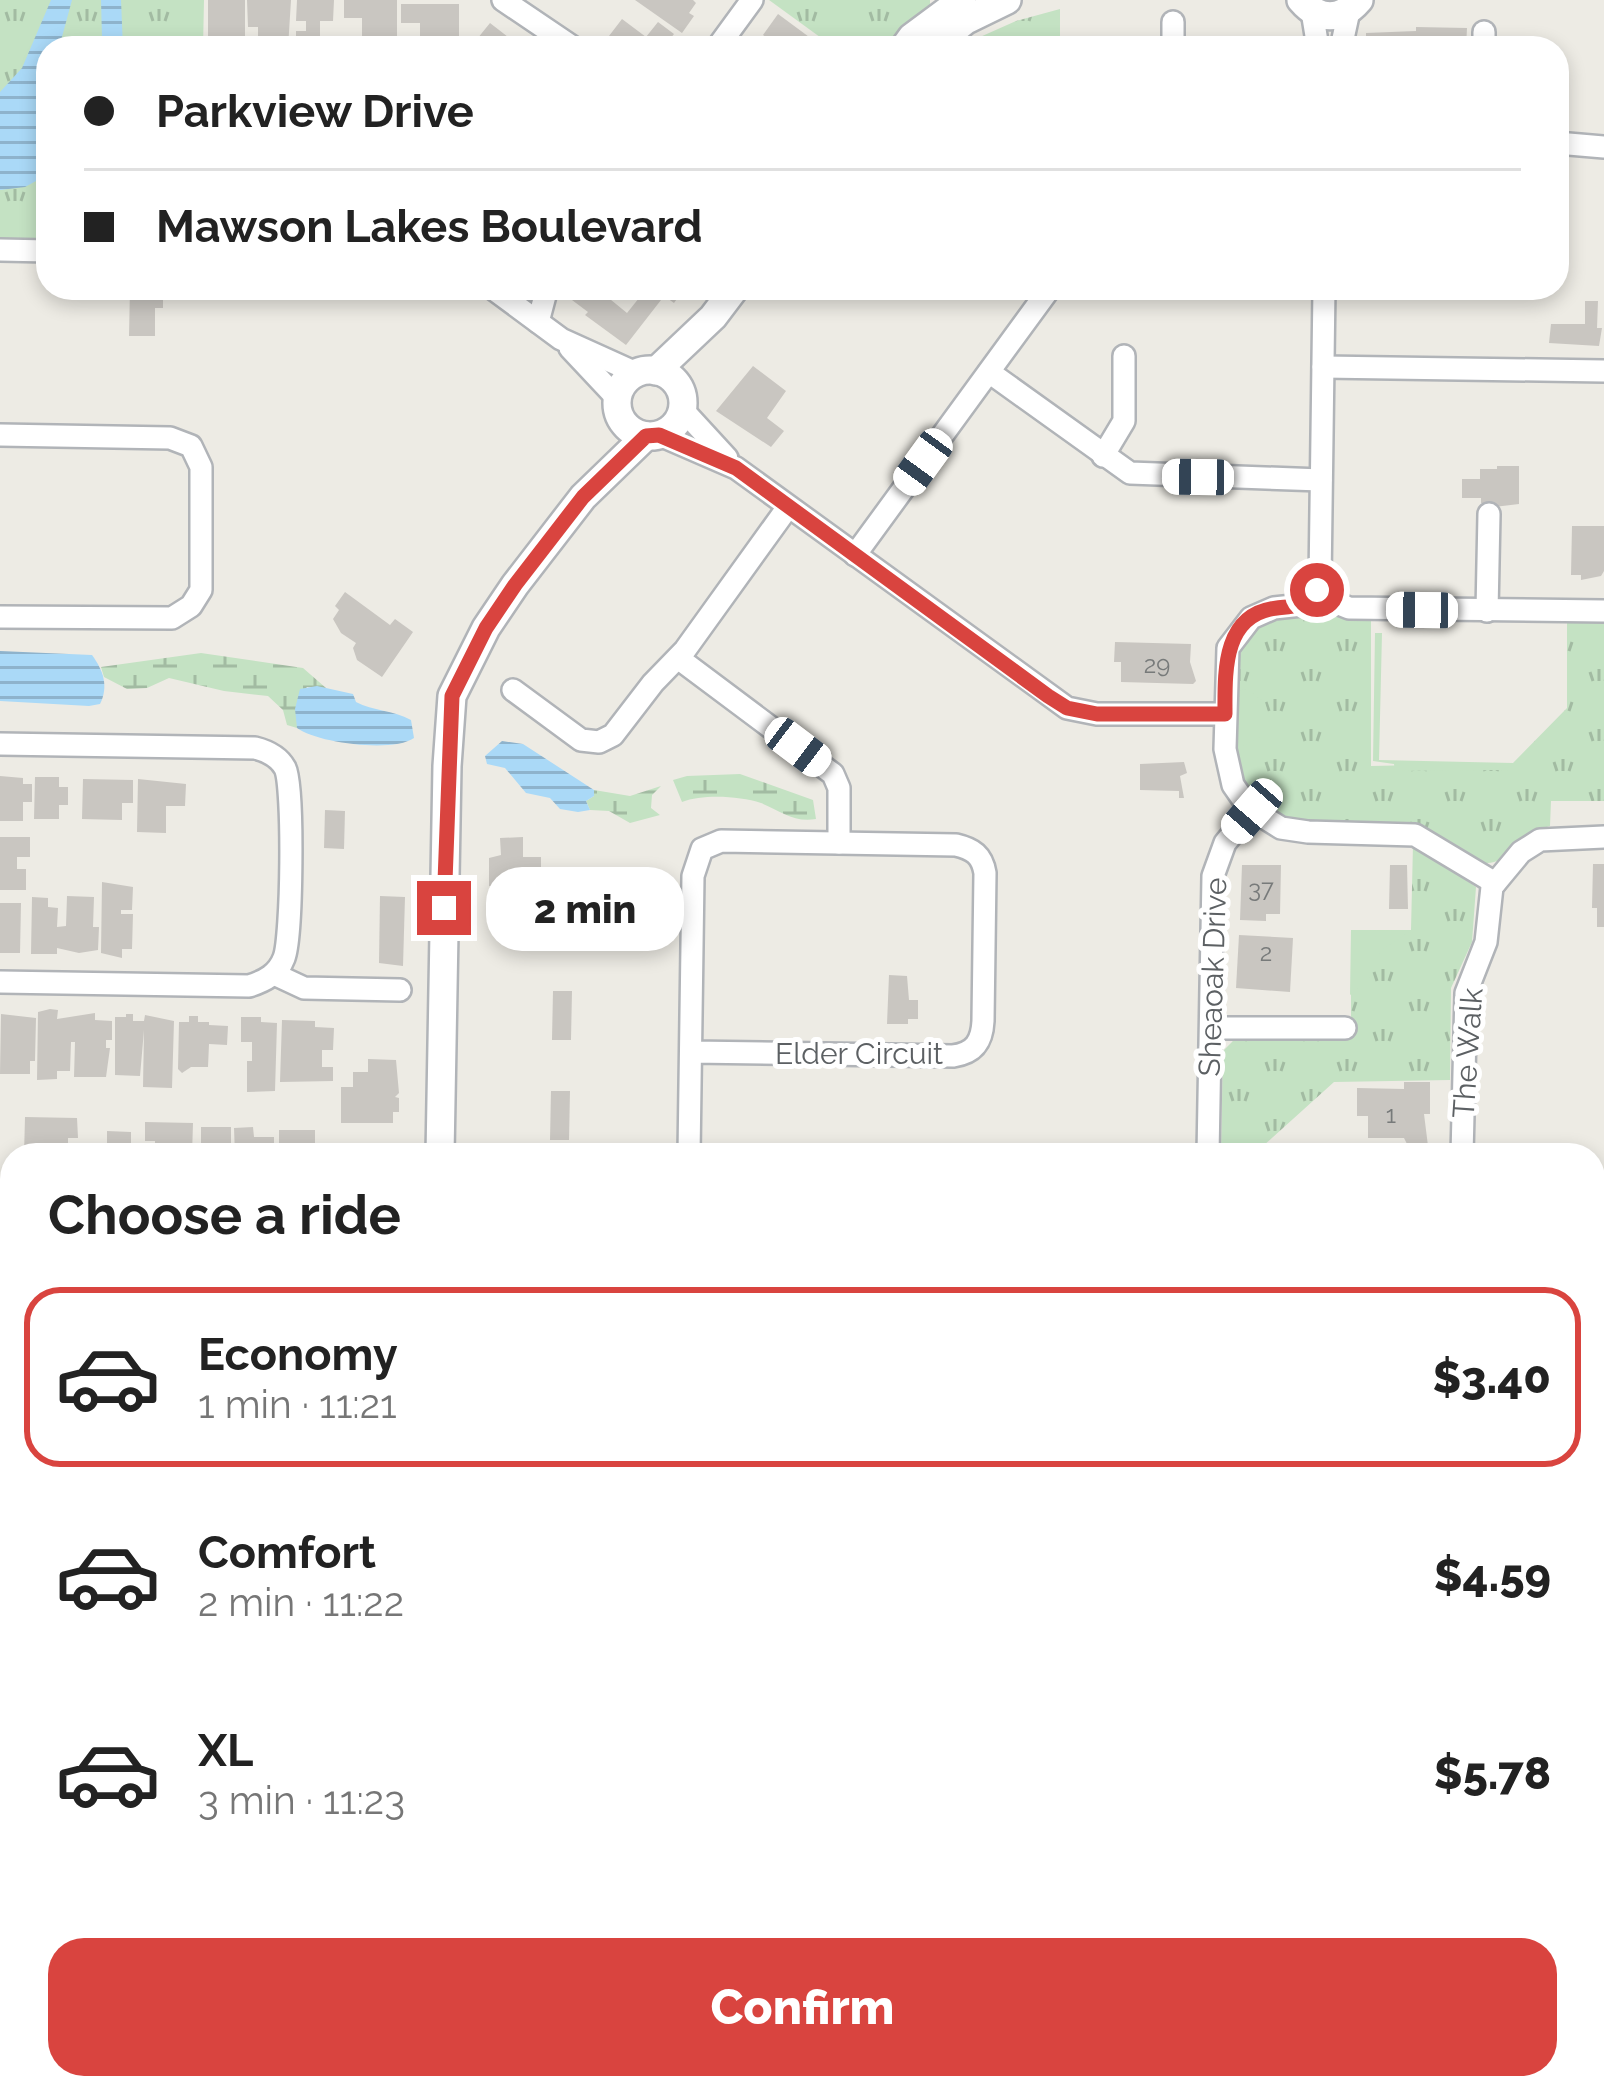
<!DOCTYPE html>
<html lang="en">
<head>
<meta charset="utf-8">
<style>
	body { margin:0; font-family:Raleway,sans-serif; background:#f6f6f6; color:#222; height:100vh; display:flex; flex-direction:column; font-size:45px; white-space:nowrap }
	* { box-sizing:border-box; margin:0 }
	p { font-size:39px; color:#767676 }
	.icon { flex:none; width:66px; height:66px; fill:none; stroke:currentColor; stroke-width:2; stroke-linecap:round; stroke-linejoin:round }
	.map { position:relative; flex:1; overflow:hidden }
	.details { position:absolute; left:0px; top:1143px; width:1605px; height:957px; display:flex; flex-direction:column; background:#fff; border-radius:36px 36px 0 0; box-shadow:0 6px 18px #0003 }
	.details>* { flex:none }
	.banner { position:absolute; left:36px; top:36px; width:1533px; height:264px; border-radius:36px; box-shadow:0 6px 18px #0003; display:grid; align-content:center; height:264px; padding:0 48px; background:#fff }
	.end { position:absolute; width:54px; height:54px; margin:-27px; border:15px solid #d9443f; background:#fff; box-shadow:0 0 0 6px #fff }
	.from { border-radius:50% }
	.bubble { position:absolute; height:84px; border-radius:36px; background:#fff; box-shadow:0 6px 18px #0003; font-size:39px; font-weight:800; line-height:84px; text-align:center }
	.car { position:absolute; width:36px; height:72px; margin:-36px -18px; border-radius:15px; box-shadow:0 0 9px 3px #0007; background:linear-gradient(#fff 24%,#345 0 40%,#fff 0 76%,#345 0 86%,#fff 0) }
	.banner b { display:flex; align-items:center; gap:42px; height:114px; font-size:45px }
	.banner b+b { border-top:3px solid #e0e0e0 }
	.banner i { width:30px; height:30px; background:#222 }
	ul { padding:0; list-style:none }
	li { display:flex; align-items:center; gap:36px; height:180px; margin:0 24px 18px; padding:0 24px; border:6px solid transparent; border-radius:36px }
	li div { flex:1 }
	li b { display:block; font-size:45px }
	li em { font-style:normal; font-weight:800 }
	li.active { border-color:#d9443f }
	li>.icon { width:108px; height:108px; stroke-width:1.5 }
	h2 { padding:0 48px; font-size:54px; line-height:144px }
	.action { display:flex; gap:24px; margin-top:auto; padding:24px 48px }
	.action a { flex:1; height:138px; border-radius:36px; background:#d9443f; color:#fff; font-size:48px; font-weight:800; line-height:138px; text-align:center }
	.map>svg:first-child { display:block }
	.grass { fill:url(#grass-tufts) }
	.wetland { fill:url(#wetland-marsh) }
	.garden { fill:#c4e2c3 }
	.water { fill:url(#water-rules) }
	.building { fill:#c9c6c1 }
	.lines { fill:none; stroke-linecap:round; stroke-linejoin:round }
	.minor-casing { stroke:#b1b4b8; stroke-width:26 }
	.tertiary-casing { stroke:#b1b4b8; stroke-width:32 }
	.minor { stroke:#fff; stroke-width:21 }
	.tertiary { stroke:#fff; stroke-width:27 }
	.route { stroke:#d9443f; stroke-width:15 }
	.labels { text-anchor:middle; stroke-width:10; stroke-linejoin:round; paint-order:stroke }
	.number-label { font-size:24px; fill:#777a7a }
	.street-label { font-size:30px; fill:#5c6063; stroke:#fff }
</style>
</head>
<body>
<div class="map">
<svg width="1604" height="2098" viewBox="0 0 1604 2098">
	<defs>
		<pattern id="grass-tufts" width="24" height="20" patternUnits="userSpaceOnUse" patternTransform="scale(3)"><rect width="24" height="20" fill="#c4e2c3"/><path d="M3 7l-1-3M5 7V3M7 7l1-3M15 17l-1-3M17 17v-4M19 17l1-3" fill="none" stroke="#a2bba2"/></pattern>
		<pattern id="wetland-marsh" width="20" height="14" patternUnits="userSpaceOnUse" patternTransform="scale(3)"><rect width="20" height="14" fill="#c4e2c3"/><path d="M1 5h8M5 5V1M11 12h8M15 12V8" fill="none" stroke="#a2bba2"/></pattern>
		<pattern id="water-rules" width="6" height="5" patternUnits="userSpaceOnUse" patternTransform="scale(3)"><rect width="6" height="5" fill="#aad9f7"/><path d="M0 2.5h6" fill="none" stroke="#8eb3cc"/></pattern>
	</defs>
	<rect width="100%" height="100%" fill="#edebe4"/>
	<g class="grass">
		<polygon points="0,0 204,0 203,48 48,48 48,239 0,239"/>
		<polygon points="769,0 930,0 930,11 893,48 835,48"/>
		<polygon points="1060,9 1060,48 997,48 980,37 1016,21"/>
		<path d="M 1323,608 L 1354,620 L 1371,620 L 1371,766 L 1513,763 L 1567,708 L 1567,612 L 1604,611 L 1604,801 L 1551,801 L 1550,826 C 1527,832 1520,848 1501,859 C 1473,876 1440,833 1414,824 C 1379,823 1306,830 1276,814 C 1260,806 1245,791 1240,774 C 1233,750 1233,655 1247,636 C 1263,616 1299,621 1323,608 Z"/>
		<polygon points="1413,844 1476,887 1472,942 1451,988 1450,1080 1334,1082 1263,1146 1221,1151 1223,1051 1239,1035 1351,1035 1351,930 1411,930"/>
		<polygon points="534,2088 704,2088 704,2098 526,2098"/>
	</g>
	<g class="wetland">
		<polygon points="201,653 303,668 326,688 307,687 299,697 297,728 287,725 283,710 268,696 224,691 169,678 147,688 127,689 104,677 101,667"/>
		<path d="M 740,774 L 813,800 L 816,819 C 794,823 781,811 761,803 C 739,796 703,794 682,802 L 673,780 L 687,776 Z"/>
		<polygon points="661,786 652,795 651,808 660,815 630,823 609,811 590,810 586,801 594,796 594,790 630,796"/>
	</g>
	<g class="garden">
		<polygon points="1375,633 1382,633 1379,760 1513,763 1513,770 1395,771 1394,764 1373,761"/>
		<polygon points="1246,689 1265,702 1270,719 1261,736 1242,747 1237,744 1236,691"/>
		<polygon points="1351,930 1411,931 1381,950 1368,981 1350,995"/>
	</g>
	<g class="water">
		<polygon points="51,0 72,0 59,48 48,48 48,191 36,181 25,187 0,190 0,92 22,68"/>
		<polygon points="101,0 121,0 123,48 93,48 102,38"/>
		<path d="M 0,651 L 92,655 C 103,670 109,686 100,704 L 89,706 L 0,701 Z"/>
		<path d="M 317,686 L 353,694 L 356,702 C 373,711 393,710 411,720 L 414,738 C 393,753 317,743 297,728 L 295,709 L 300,689 Z"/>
		<polygon points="502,741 523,744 594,790 594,796 586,801 590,810 578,812 560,809 550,798 526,793 505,768 487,764 485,756"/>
		<polygon points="0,1800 12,1801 12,1971 0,1973"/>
		<polygon points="267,2088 424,2088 429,2098 273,2098"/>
	</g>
	<g class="building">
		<rect x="208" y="0" width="37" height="48"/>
		<polygon points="247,0 291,0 288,48 250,48 250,37 258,37 258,27 248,27"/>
		<polygon points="297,0 334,0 333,21 320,21 320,48 296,48 296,31 306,31 306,21 296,21"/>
		<polygon points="344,0 397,0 397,48 345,48 345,36 362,36 362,18 344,18"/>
		<polygon points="635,0 693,0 696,3 689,13 694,16 682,33"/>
		<polygon points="401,4 459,4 459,47 420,46 420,23 401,23"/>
		<polygon points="778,14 824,48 781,48 763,35"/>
		<polygon points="622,19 646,37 658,22 674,34 663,48 625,48 609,36"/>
		<polygon points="490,23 512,40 516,36 531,48 478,48 473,44"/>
		<polygon points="1416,27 1467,28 1466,48 1366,48 1366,33 1416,31"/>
		<polygon points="130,288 163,289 163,308 155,308 155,336 129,336"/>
		<polygon points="581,288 610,288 605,295 627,313 647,288 661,300 626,345 585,315 588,312 572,300"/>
		<polygon points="653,288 685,288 674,303"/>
		<polygon points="1585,301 1598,301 1597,328 1602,328 1599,346 1549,343 1551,324 1585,324"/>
		<polygon points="753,366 786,391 767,418 784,431 771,447 716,411"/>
		<polygon points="1497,466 1519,466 1519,504 1494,507 1494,503 1481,503 1481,498 1462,498 1462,479 1480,479 1480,469 1497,469"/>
		<polygon points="1572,526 1604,526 1604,571 1601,576 1581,580 1581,575 1571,575"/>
		<polygon points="345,592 390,625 395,619 413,632 382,677 357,660 353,648 356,643 341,633 333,619 339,610 335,606"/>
		<polygon points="1115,642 1191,644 1190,662 1196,681 1193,684 1121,682 1121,662 1114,662"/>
		<polygon points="1184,762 1187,773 1180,776 1184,798 1179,798 1179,791 1140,790 1140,764"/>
		<polygon points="0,776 23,778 23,784 32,784 32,802 23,802 23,821 0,821"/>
		<polygon points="35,777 59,777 59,787 68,787 68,805 59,805 59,819 34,819"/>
		<polygon points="83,779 133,780 133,803 122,803 122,820 82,819"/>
		<polygon points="138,779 186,784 185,806 166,806 166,833 137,832"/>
		<polygon points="325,810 345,811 344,849 324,848"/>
		<polygon points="0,837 30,837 30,857 17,857 17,869 26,869 26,890 0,890"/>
		<polygon points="523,837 523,857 541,857 541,868 546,873 540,887 489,886 489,858 501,855 500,838"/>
		<polygon points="1593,864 1604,864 1604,927 1597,927 1597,908 1592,908"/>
		<polygon points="1242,865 1281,865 1280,914 1266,914 1266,921 1240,920"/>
		<polygon points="1390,865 1407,865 1408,909 1389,909"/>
		<polygon points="620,876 658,877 657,907 667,907 663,926 615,925 615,911 606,911 606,896 601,888 620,886"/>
		<polygon points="102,882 133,887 132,910 121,910 121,914 133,914 132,949 122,949 122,958 101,953"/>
		<polygon points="67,896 94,897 93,927 99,927 98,950 79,953 57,948 57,954 31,954 32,897 48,898 48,907 58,908 57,927 66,926"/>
		<polygon points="380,896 405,897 403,966 379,963"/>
		<polygon points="0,903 21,903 20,953 0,953"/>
		<polygon points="1239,935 1293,938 1290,992 1236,988"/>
		<polygon points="889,975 907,976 909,1000 918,1000 918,1019 908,1019 908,1024 887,1024"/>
		<polygon points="553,991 572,991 571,1040 552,1040"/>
		<polygon points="50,1009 58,1010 57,1019 95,1013 95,1020 112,1021 112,1040 106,1040 106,1048 110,1048 106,1077 74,1077 75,1042 71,1042 70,1071 57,1071 57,1079 37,1080 38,1012"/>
		<polygon points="1,1014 36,1018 35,1061 30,1061 30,1074 0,1074"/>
		<polygon points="126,1014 133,1014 133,1021 144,1021 145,1015 174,1021 172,1088 143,1087 144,1030 140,1076 115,1075 115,1017 126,1017"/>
		<polygon points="189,1016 198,1016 198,1022 209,1022 209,1025 228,1026 227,1045 209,1044 208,1067 191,1067 182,1073 178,1069 179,1022 189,1022"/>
		<polygon points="241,1017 261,1017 261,1022 277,1023 275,1091 247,1092 247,1061 252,1061 252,1042 241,1042"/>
		<polygon points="282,1020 315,1021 315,1027 334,1028 333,1050 322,1050 322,1067 333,1067 333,1081 280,1082"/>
		<polygon points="368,1059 396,1060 399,1093 395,1097 399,1098 399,1112 393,1112 393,1123 341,1123 341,1087 353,1087 353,1072 368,1072"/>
		<polygon points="1404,1082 1430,1082 1430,1114 1424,1114 1428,1146 1408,1146 1404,1138 1368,1138 1368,1116 1357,1116 1357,1088 1404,1089"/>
		<polygon points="551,1091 570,1091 569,1140 550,1140"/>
		<polygon points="25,1117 77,1118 78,1138 68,1138 68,1155 24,1155"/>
		<polygon points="145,1122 193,1123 192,1155 147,1155 147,1148 155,1149 155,1141 145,1141"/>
		<rect x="201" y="1127" width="30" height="28"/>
		<polygon points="253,1127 254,1137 274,1137 274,1155 235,1155 234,1128"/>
		<polygon points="279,1130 315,1130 315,1148 307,1148 307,1155 279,1155"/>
		<polygon points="107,1131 131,1132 131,1155 107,1155"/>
		<polygon points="0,1250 12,1250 11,1294 0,1294"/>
		<rect x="0" y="1315" width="12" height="41"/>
		<rect x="0" y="1359" width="12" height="40"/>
		<rect x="0" y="1456" width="12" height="52"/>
		<rect x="0" y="1512" width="12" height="36"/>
		<rect x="0" y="1599" width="12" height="38"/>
		<polygon points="0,1678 11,1678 12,1729 0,1729"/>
		<polygon points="1594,1686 1604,1686 1604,1731 1600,1733 1593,1733"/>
		<polygon points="41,2088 69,2088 68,2098 41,2098"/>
		<polygon points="131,2088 164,2088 165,2098 131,2098"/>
		<rect x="826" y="2088" width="28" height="10"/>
		<polygon points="867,2088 921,2088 921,2098 866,2098"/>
		<rect x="933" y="2088" width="45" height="10"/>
	</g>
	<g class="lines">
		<g class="minor-casing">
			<g id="minor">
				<polyline points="503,0 574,48"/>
				<polyline points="1312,11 1318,48"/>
				<polyline points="717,48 752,0"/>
				<polyline points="1173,48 1173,22"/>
				<polyline points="1341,48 1349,11"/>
				<polyline points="1484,48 1484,32"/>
				<polyline points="1557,143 1604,147"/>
				<polyline points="0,250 48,251"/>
				<polyline points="492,288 561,339 634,372"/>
				<polyline points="1324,288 1320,582 1312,597 1302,605 1274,608 1251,618 1228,648 1225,749 1233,785 1249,808 1281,828 1308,832 1415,835 1495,883"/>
				<polyline points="538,322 547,288"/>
				<polyline points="570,348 616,397"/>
				<polyline points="1323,367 1604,371"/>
				<polyline points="989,372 1130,473 1321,480"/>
				<polyline points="682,409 727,458"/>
				<polyline points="0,435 170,438 191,446 201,467 201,590 191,606 172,618 0,617"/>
				<polyline points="660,435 736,468 1067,708 1097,714 1225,714"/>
				<polyline points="1103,456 1124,421 1124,356"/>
				<polyline points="855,555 1050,288"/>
				<polyline points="1314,594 1349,608 1604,611"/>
				<polyline points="1487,611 1489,514"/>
				<polyline points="678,658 833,774 839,788 839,843"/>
				<polyline points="513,690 581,740 599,742 613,735 653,683 685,650 788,507"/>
				<path d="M 0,744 L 255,748 C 267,751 279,757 285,768 C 294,786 292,938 284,958 C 278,974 265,981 249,986 L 0,982"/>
				<polyline points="274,974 304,988 400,990"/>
				<polyline points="1211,1028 1345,1028"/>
				<path d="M 689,1155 L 693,876 L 702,849 L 721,841 L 956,845 C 973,849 982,855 985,873 L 983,1021 C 982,1041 975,1053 953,1056 L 691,1052"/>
				<polyline points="1208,1155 1213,876 1225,843 1252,810"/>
				<polyline points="1462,1155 1466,993 1486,942 1492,887 1521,852 1540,840 1604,837"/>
				<polyline points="0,1221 12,1221"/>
				<polyline points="1593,1348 1604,1352"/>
				<polyline points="1593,1618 1604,1626"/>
				<polyline points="0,1758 12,1758"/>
				<polyline points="1593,1767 1604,1767"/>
				<polyline points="1439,2098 1440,2088"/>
			</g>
		</g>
		<g class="tertiary-casing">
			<g id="tertiary">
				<path d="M 1301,0 C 1319,21 1341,21 1359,0"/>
				<polyline points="904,48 912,37 962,0"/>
				<polyline points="931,48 966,20 1007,0"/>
				<circle cx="650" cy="403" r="33"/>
				<polyline points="656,371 713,317 735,288"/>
				<polyline points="440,1155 447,766 452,696 486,628 515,585 583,497 646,436"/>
				<polyline points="451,2088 457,2098"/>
				<polyline points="473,2088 480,2098"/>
			</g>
		</g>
		<use href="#minor" class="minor"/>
		<use href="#tertiary" class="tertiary"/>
	</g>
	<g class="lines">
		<path class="route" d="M 444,908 L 452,696 L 486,628 L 515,585 L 583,497 L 646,436 L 659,435 L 736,468 L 1048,696 L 1067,708 L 1097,714 L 1225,714 C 1225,673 1222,614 1277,608 C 1295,606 1307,606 1317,590"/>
	</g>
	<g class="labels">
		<g class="number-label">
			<text x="1157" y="673">29</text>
			<text x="1261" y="897">37</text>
			<text x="1266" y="961">2</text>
			<text x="1391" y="1123">1</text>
		</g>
		<g class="street-label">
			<text transform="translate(1213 977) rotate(-88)" y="10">Sheaoak Drive</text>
			<text transform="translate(1468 1053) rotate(-86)" y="10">The Walk</text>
			<text x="859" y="1064">Elder Circuit</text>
		</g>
	</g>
</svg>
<i class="end from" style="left:1317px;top:590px"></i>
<i class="end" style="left:444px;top:908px"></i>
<div class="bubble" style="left:486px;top:867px;width:198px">2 min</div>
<i class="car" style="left:923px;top:462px;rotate:216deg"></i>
<i class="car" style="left:1198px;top:477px;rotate:271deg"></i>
<i class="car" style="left:1422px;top:610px;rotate:271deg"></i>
<i class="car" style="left:798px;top:747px;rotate:127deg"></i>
<i class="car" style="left:1252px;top:811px;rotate:221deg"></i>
<div class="banner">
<b><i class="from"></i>Parkview Drive</b>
<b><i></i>Mawson Lakes Boulevard</b>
</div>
<section class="details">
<h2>Choose a ride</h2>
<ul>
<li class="active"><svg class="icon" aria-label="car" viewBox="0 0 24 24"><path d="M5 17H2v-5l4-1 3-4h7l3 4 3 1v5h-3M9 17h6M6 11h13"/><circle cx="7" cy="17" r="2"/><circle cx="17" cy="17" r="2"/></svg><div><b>Economy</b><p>1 min · 11:21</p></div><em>$3.40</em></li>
<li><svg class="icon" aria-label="car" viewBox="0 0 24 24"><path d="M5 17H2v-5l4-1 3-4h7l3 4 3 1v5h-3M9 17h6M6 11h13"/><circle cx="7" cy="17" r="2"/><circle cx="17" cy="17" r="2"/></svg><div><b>Comfort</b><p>2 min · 11:22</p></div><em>$4.59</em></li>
<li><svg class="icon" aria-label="car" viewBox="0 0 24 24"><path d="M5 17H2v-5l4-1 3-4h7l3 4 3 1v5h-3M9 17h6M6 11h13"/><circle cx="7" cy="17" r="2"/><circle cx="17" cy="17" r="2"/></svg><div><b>XL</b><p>3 min · 11:23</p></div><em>$5.78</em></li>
</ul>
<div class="action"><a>Confirm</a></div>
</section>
</div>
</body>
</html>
